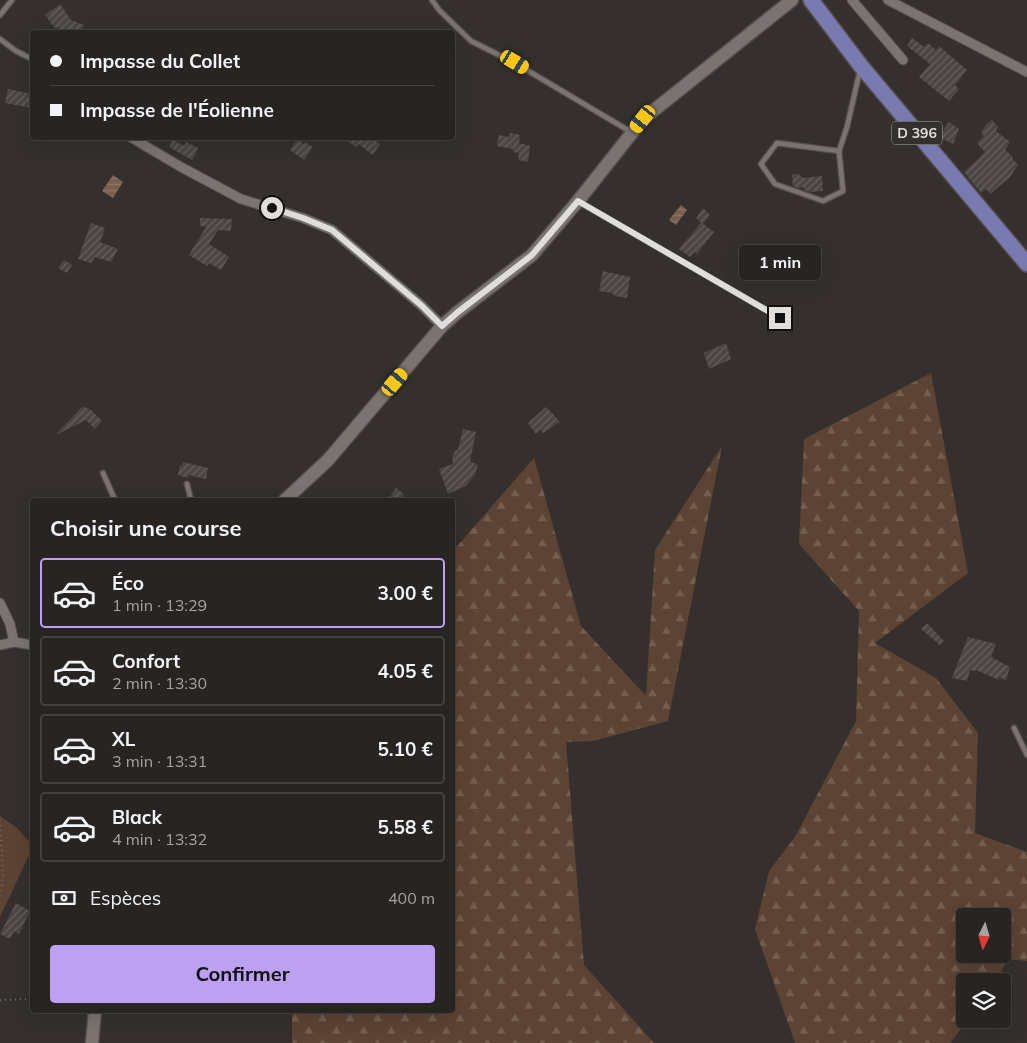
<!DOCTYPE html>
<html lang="fr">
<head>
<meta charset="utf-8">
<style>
	body { margin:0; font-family:Mulish,sans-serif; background:#302c2a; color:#f1f3f6; height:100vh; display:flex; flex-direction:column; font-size:19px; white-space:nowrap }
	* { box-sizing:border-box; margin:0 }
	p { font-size:16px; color:#a5a4a5 }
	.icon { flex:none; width:28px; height:28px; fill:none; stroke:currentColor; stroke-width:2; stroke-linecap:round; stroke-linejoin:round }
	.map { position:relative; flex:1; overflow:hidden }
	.panel { position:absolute; left:30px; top:498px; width:425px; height:515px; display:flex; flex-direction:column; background:#282422; border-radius:5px; box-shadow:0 5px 20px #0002,0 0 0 1px #444140 }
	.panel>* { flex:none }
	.guide { position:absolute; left:30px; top:30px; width:425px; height:110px; border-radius:5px; box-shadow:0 5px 20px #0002,0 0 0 1px #444140; display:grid; align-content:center; height:110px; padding:0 20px; background:#282422 }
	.needle { width:32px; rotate:185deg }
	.fabs { position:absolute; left:956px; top:908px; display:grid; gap:10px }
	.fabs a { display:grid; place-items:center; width:55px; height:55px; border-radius:5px; background:#282422; box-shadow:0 5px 20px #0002,0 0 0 1px #444140; font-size:25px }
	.end { position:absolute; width:22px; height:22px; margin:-11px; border:6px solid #e1dddb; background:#111; box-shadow:0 0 0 2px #111 }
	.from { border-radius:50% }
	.bubble { position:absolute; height:35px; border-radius:5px; background:#282422; box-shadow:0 5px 20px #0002,0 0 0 1px #444140; font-size:16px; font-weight:700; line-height:35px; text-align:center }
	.car { position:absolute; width:15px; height:30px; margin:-15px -8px; border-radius:6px; box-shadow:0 0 4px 1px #0007; background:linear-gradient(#f5c518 24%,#345 0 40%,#f5c518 0 76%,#345 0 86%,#f5c518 0) }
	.guide b { display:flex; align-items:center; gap:18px; height:48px; font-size:19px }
	.guide b+b { border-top:1px solid #444140 }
	.guide i { width:12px; height:12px; background:#f1f3f6 }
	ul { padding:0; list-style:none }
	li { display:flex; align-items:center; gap:15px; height:70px; margin:0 10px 8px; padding:0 10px; border:2px solid #444140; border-radius:5px }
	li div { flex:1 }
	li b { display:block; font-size:19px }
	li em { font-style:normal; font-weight:700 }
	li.selected { border-color:#bca0f2 }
	li>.icon { width:45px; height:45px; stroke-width:1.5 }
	h2 { padding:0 20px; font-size:22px; line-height:60px }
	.pay { display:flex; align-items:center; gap:12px; height:55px; padding:0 20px; font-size:19px }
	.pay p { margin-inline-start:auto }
	.primary-button { display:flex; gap:10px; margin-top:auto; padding:10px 20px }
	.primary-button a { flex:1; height:58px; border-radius:5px; background:#bca0f2; color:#111; font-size:20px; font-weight:700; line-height:58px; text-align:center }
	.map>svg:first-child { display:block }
	.green { fill:#5c4333 }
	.forest { fill:url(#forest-firs); fill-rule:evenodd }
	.water { fill:url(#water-rules) }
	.building { fill:url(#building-hatch) }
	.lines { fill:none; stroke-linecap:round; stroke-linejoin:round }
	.lane-casing { stroke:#544f4c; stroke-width:7 }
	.street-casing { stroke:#544f4c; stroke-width:11 }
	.secondary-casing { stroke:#544f4c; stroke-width:15 }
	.primary-casing { stroke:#544f4c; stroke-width:18 }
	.path { stroke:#6f6b68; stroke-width:2; stroke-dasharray:1 4; stroke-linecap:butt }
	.lane { stroke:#7a7370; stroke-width:4.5 }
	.street { stroke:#7a7370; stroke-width:9 }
	.secondary { stroke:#7a7370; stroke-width:12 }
	.primary { stroke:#787ab0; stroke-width:15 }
	.route { stroke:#e1dddb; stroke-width:6 }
	.labels { text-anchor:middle; stroke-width:4.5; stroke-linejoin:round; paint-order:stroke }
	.shield { fill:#35302d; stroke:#ada9a7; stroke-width:1 }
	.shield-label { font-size:14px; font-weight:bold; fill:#e1dddb }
</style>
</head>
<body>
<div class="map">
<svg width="1027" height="1043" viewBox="0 0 1027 1043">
	<defs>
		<pattern id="forest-firs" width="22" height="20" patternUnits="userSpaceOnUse" patternTransform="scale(1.25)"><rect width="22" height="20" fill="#5c4333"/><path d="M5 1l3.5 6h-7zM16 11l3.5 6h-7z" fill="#735e50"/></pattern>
		<pattern id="water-rules" width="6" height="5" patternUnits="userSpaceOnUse" patternTransform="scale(1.25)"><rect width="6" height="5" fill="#7b604f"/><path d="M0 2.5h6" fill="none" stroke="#8d7668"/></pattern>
		<pattern id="building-hatch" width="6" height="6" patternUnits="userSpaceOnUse" patternTransform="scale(1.25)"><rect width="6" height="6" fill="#4b4642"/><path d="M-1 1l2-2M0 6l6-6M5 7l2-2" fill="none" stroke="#65605d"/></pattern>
	</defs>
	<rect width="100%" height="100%" fill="#35302d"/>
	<polygon class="green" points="0,816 17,828 32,845 32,849 0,917"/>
	<g class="forest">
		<path d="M 931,373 L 968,573 L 875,643 L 936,678 L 978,733 L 975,833 L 1027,852 L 1027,961 L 1008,959 L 996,981 L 965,981 L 965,1019 L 969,1019 L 950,1043 L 795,1043 L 755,929 L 769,871 L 795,837 L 856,721 L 859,611 L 799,544 L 804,439 ZM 965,916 L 1002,916 L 1002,954 L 965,954 Z"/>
		<polygon points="722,446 668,721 593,741 566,742 584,965 654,1043 292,1043 292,1010 452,1010 453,551 534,458 581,626 646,696 655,550"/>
	</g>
	<g class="water">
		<polygon points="113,175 123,182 113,198 102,191"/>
		<polygon points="681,205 687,210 676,225 669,220"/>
	</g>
	<g class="building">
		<polygon points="60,4 71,20 84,25 81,32 67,32 54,27 45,15"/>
		<polygon points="912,38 924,47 928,43 936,50 939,46 967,70 955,85 959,89 949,101 919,77 930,64 907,46"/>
		<polygon points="8,89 32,94 32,108 5,103"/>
		<polygon points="992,120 998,127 996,131 1010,142 1005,150 1013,157 1012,158 1018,165 1010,177 990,194 986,189 981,193 964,172 985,152 977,143 984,136 981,132 987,124"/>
		<polygon points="949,122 959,129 953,144 939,137"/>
		<polygon points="510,133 520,135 519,143 530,146 528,162 518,160 519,153 513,152 513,149 497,146 499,135 509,137"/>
		<polygon points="343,138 371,138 380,144 373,155 358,144 356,147"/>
		<polygon points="297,139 304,144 305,142 313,147 304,160 290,150"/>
		<polygon points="173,140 184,146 186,142 198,148 192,160 169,147"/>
		<polygon points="793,174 798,174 804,178 822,176 823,191 810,192 804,190 803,187 798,188 793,186 792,178"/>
		<polygon points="703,208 710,215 703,224 696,218"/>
		<polygon points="200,218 232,219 231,231 218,230 209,244 229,257 221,270 209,263 207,266 189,255 206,227 200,226"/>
		<polygon points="701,222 714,232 697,254 694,252 690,257 679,249 683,243 692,234"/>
		<polygon points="91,223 105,228 100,242 118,249 111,262 95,257 91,263 78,259"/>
		<polygon points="771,251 784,264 777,270 764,258"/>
		<polygon points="64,260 72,265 67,273 58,268"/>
		<polygon points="603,271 630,277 627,298 615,296 612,293 599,291"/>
		<polygon points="726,343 731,359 709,369 704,353"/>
		<polygon points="83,406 91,410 102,421 95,429 86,420 58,434 57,433"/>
		<polygon points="546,407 553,414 560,422 543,433 541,430 536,434 528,423"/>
		<polygon points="463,429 476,432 470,461 478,465 475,474 466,486 448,494 439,469 453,464 452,458 455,451 458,450"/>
		<polygon points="183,462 208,468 206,479 189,475 188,478 178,475 180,465 182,466"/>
		<polygon points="396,488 404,494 400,500 388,500"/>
		<polygon points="927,623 944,641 940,645 921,629"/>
		<polygon points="968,637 996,644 991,657 1010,667 1006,681 999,677 999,680 976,670 975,671 970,670 967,681 952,678"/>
		<polygon points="16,903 30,911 19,934 14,931 10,939 0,934"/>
	</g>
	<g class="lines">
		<g class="lane-casing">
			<g id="lane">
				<polyline points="432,0 439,10 471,41 515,63 631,132"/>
				<polyline points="0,15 12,0"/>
				<polyline points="0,39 16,51 32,59"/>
				<polygon points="777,143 839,151 843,191 823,201 775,184 761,164"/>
				<polyline points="839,151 847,127 860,70"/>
				<polyline points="579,202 780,318"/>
				<polyline points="103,473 115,500"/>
				<polyline points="187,484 191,500"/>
				<polyline points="1014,728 1027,755"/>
			</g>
		</g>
		<g class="street-casing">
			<g id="street">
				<polyline points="852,0 903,60"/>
				<polyline points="888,0 1027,72"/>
				<polyline points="132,138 181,167 241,199 303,218 332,230 421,305 442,326"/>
				<polyline points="0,603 10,624 14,642 32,645"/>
				<polyline points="0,645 14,642"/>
			</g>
		</g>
		<g class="secondary-casing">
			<g id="secondary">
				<polyline points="285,500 328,460 442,326 458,312 532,255 578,201 643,119 792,0"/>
				<polyline points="92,1043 95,1010"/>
			</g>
		</g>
		<g class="primary-casing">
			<polyline id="primary" points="811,0 861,66 1027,264"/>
		</g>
		<g class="path">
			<polyline points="0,820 3,875 0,895"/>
			<polyline points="0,1000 32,999"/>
		</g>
		<use href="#lane" class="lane"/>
		<use href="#street" class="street"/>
		<use href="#secondary" class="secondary"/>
		<use href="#primary" class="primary"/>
	</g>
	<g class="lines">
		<polyline class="route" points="272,208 303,218 332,230 421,305 442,326 458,312 532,255 578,201 780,318"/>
	</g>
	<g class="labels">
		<rect class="shield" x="892" y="121.5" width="50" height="23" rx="4"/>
		<g class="shield-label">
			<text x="917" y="138">D 396</text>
		</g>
	</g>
</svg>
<div class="fabs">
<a><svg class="needle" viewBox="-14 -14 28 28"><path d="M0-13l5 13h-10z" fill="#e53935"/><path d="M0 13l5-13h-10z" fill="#a5a4a5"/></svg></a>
<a><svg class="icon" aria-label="layers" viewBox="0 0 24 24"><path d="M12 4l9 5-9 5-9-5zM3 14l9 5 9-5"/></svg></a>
</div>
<i class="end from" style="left:272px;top:208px"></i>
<i class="end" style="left:780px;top:318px"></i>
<div class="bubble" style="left:739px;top:245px;width:82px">1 min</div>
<i class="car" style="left:515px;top:62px;rotate:121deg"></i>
<i class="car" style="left:643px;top:119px;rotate:219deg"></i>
<i class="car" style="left:395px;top:382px;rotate:40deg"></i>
<div class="guide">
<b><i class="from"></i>Impasse du Collet</b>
<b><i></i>Impasse de l'Éolienne</b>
</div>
<section class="panel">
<h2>Choisir une course</h2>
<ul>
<li class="selected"><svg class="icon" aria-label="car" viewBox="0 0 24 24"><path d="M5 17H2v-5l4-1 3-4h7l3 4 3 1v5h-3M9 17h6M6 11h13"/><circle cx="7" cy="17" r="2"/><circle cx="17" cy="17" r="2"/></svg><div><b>Éco</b><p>1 min · 13:29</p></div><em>3.00 €</em></li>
<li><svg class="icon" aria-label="car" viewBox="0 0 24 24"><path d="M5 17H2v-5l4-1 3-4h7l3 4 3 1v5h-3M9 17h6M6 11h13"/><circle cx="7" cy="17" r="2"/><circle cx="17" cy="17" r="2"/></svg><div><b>Confort</b><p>2 min · 13:30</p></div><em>4.05 €</em></li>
<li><svg class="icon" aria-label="car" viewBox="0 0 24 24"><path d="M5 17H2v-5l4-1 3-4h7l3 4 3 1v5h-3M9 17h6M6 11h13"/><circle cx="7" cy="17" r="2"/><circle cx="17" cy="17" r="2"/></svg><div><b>XL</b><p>3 min · 13:31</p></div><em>5.10 €</em></li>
<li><svg class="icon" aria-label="car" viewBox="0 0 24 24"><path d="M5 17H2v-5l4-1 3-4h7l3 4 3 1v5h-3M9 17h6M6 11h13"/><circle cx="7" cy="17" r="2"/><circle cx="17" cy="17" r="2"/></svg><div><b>Black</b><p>4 min · 13:32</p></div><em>5.58 €</em></li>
</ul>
<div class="pay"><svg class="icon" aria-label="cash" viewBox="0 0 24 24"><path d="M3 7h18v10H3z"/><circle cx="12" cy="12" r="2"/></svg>Espèces<p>400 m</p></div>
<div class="primary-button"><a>Confirmer</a></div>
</section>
</div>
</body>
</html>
